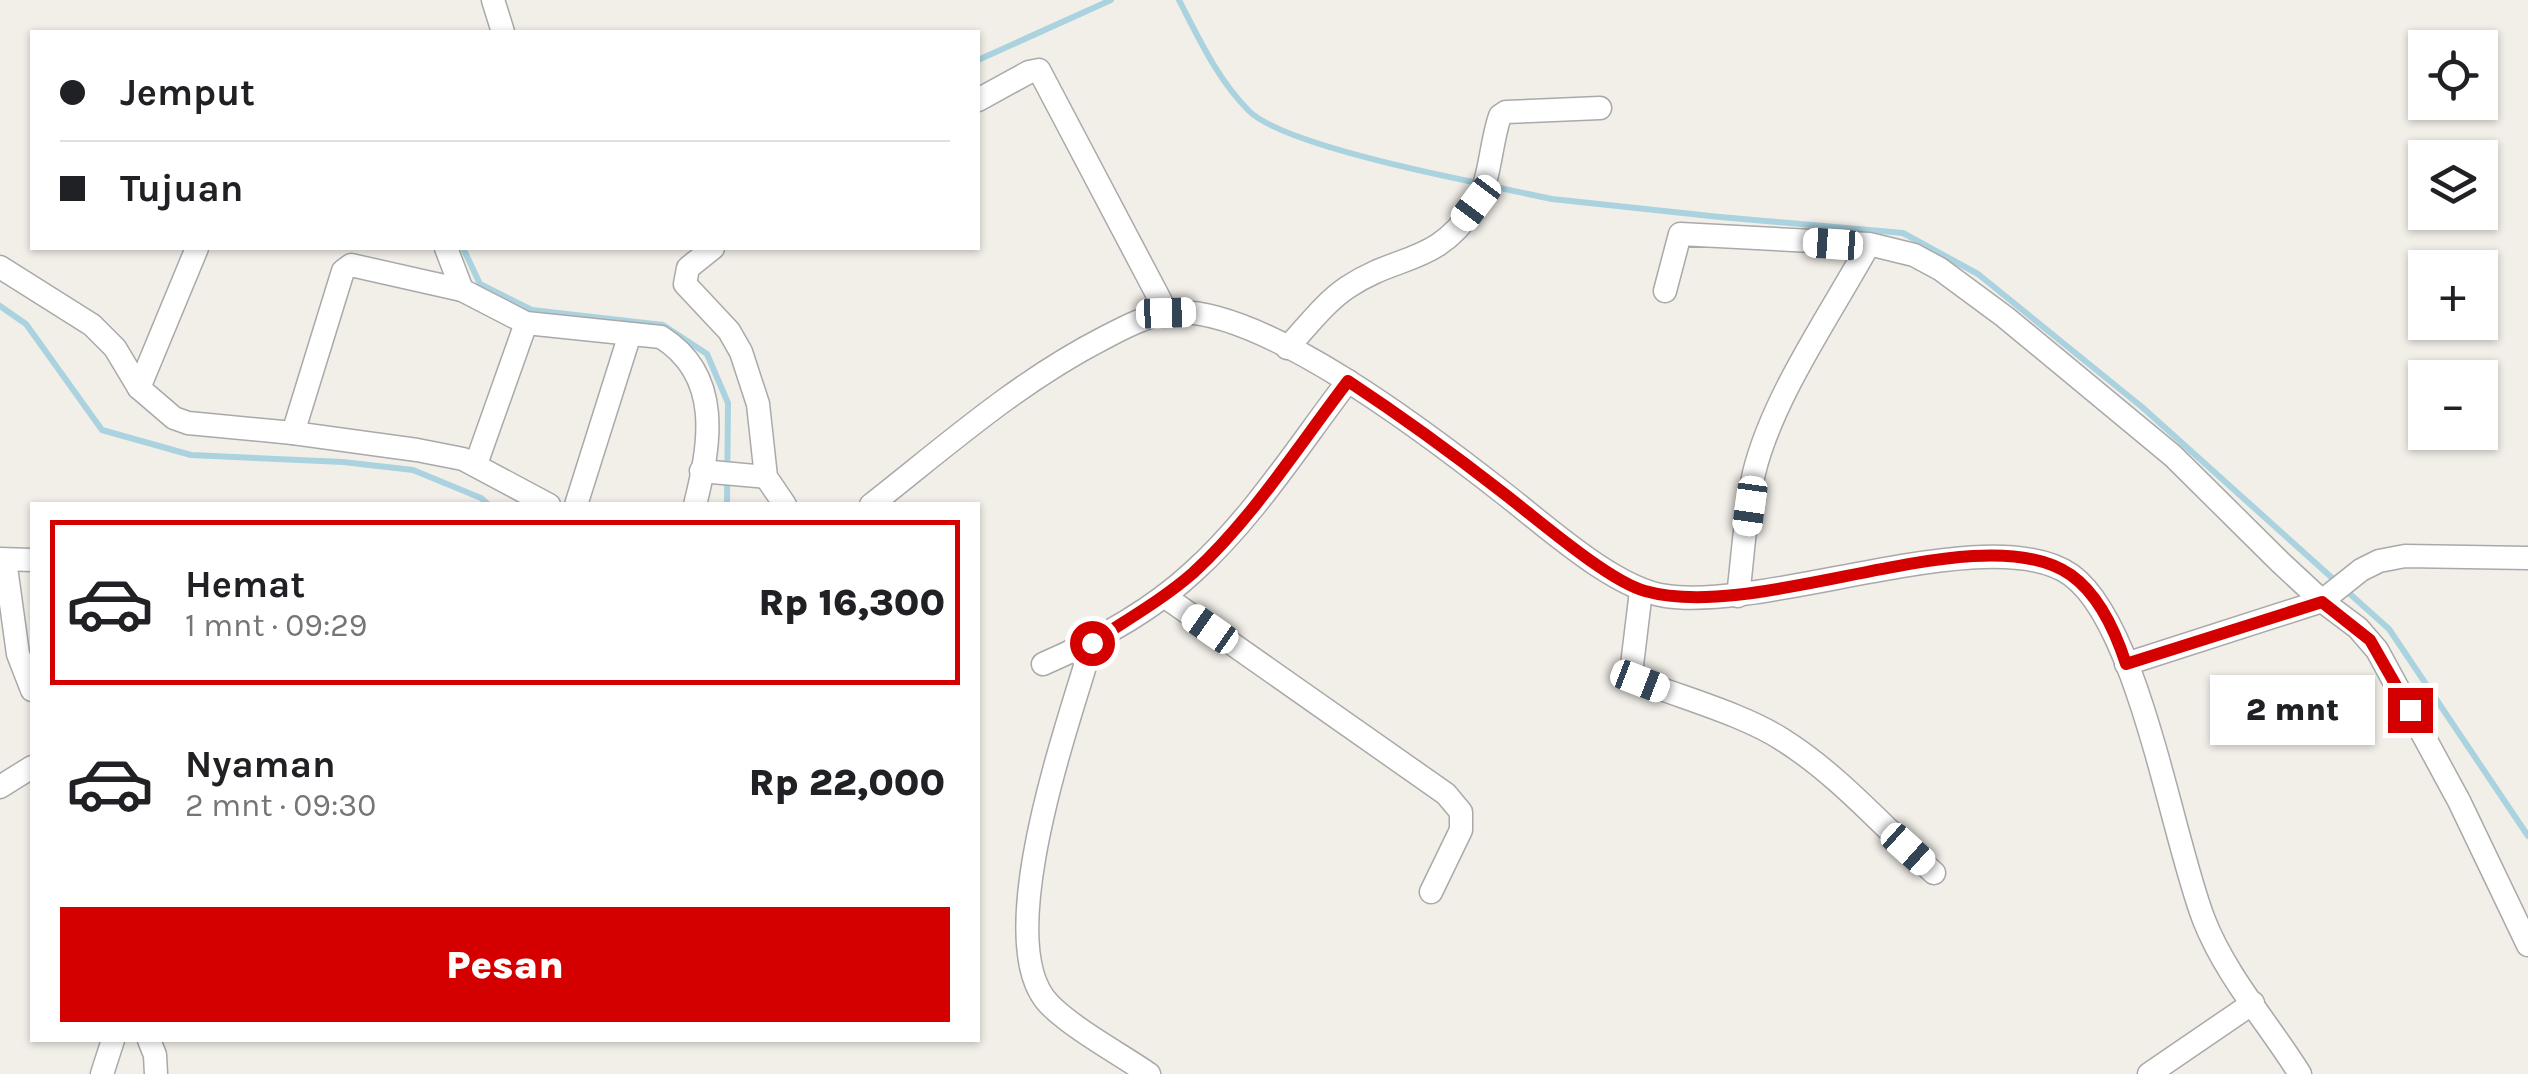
<!DOCTYPE html>
<html lang="id">
<head>
<meta charset="utf-8">
<style>
	body { margin:0; font-family:Karla,sans-serif; background:#f2f2f2; color:#202124; height:100vh; display:flex; flex-direction:column; font-size:38px; white-space:nowrap }
	* { box-sizing:border-box; margin:0 }
	p { font-size:32px; color:#757577 }
	.icon { flex:none; width:55px; height:55px; fill:none; stroke:currentColor; stroke-width:2; stroke-linecap:round; stroke-linejoin:round }
	.map { position:relative; flex:1; overflow:hidden }
	.panel { position:absolute; left:30px; top:502px; width:950px; height:540px; display:flex; flex-direction:column; background:#fff; border-radius:0px; box-shadow:0 2px 8px #0004 }
	.panel>* { flex:none }
	.guide { position:absolute; left:30px; top:30px; width:950px; height:220px; border-radius:0px; box-shadow:0 2px 8px #0004; display:grid; align-content:center; height:220px; padding:0 30px; background:#fff }
	.buttons { position:absolute; left:2408px; top:30px; display:grid; gap:20px }
	.buttons a { display:grid; place-items:center; width:90px; height:90px; border-radius:0px; background:#fff; box-shadow:0 2px 8px #0004; font-size:50px }
	.end { position:absolute; width:45px; height:45px; margin:-22px; border:12px solid #d40000; background:#fff; box-shadow:0 0 0 5px #fff }
	.from { border-radius:50% }
	.bubble { position:absolute; height:70px; border-radius:0px; background:#fff; box-shadow:0 2px 8px #0004; font-size:32px; font-weight:800; line-height:70px; text-align:center }
	.car { position:absolute; width:30px; height:60px; margin:-30px -15px; border-radius:12px; box-shadow:0 0 8px 2px #0007; background:linear-gradient(#fff 24%,#345 0 40%,#fff 0 76%,#345 0 86%,#fff 0) }
	.guide b { display:flex; align-items:center; gap:35px; height:95px; font-size:38px }
	.guide b+b { border-top:2px solid #e0e0e0 }
	.guide i { width:25px; height:25px; background:#202124 }
	ul { padding:18px 0 0; list-style:none }
	li { display:flex; align-items:center; gap:30px; height:165px; margin:0 20px 15px; padding:0 10px; border:5px solid transparent; border-radius:0px }
	li div { flex:1 }
	li b { display:block; font-size:38px }
	li em { font-style:normal; font-weight:800 }
	li.on { border-color:#d40000 }
	li>.icon { width:90px; height:90px; stroke-width:1.5 }
	.primary-button { display:flex; gap:20px; margin-top:auto; padding:20px 30px }
	.primary-button a { flex:1; height:115px; border-radius:0px; background:#d40000; color:#fff; font-size:40px; font-weight:800; line-height:115px; text-align:center }
	.map>svg:first-child { display:block }
	.lines { fill:none; stroke-linecap:round; stroke-linejoin:round }
	.stream { stroke:#aad3df; stroke-width:6 }
	.minor-casing { stroke:#a9a9a9; stroke-width:25 }
	.minor { stroke:#fff; stroke-width:22 }
	.route { stroke:#d40000; stroke-width:12 }
</style>
</head>
<body>
<div class="map">
<svg width="2528" height="1074" viewBox="0 0 2528 1074">
	<rect width="100%" height="100%" fill="#f2efe9"/>
	<g class="lines">
		<g class="stream">
			<path d="M 1179,0 C 1199,39 1218,80 1249,111 C 1282,143 1429,173 1478,183"/>
			<polyline points="978,60 1111,0"/>
			<polyline points="1490,186 1552,199 1720,217 1903,233 1978,274 2142,407 2389,629 2528,836"/>
			<polyline points="463,248 480,284 532,310 663,325 707,354 728,403 727,505"/>
			<polyline points="0,306 26,324 102,430 191,455 343,462 413,470 481,498 489,505"/>
		</g>
		<g class="minor-casing">
			<g id="minor">
				<polyline points="493,0 503,32"/>
				<polyline points="978,100 1029,72 1039,70 1167,313"/>
				<polyline points="446,248 462,290"/>
				<polyline points="713,248 688,268 685,284 729,331 741,352 758,404 766,477 785,505"/>
				<polyline points="0,267 92,325 115,348 139,388 174,418 188,423 293,433 417,450 463,459 549,505"/>
				<polyline points="1665,291 1680,234 1869,244 1914,255 1940,269 2005,317 2173,456 2280,562 2322,601 2358,628 2377,650 2459,801 2528,945"/>
				<path d="M 1287,348 C 1306,328 1325,302 1348,287 C 1399,253 1436,266 1475,206 C 1491,179 1490,145 1500,116 L 1506,112 L 1600,108"/>
				<polyline points="139,388 197,248"/>
				<path d="M 293,433 L 343,271 L 351,265 L 462,290 L 526,323 L 661,337 C 723,376 710,445 695,505"/>
				<polyline points="476,464 526,323"/>
				<polyline points="701,471 766,477"/>
				<polyline points="576,505 630,334"/>
				<path d="M 871,505 C 946,446 1018,382 1104,338 C 1123,328 1144,317 1166,313 C 1255,299 1436,440 1506,495 C 1547,527 1615,589 1666,596 C 1771,611 1992,519 2071,575 C 2139,624 2172,838 2204,920 C 2226,976 2268,1023 2300,1074"/>
				<polyline points="0,559 32,560"/>
				<polyline points="5,560 18,654 32,690"/>
				<path d="M 1641,591 L 1632,665 L 1633,676 L 1640,681 C 1683,698 1745,715 1783,740 C 1840,776 1884,828 1934,873"/>
				<polyline points="1164,596 1446,794 1461,812 1461,830 1431,892"/>
				<path d="M 1738,596 C 1743,556 1745,513 1754,473 C 1772,398 1830,315 1868,246"/>
				<path d="M 1092,643 C 1070,719 989,942 1049,1004 C 1072,1028 1120,1054 1149,1074"/>
				<path d="M 1043,664 C 1096,641 1150,612 1193,572 C 1253,518 1299,445 1348,381"/>
				<polyline points="2126,664 2322,601 2361,570 2379,561 2405,556 2528,558"/>
				<polyline points="0,787 32,767"/>
				<polyline points="149,1040 155,1055 156,1074"/>
				<polyline points="102,1074 113,1040"/>
				<polyline points="2149,1074 2253,1003"/>
			</g>
		</g>
		<use href="#minor" class="minor"/>
	</g>
	<g class="lines">
		<path class="route" d="M 1092,643 C 1126,620 1162,600 1193,573 C 1253,518 1299,445 1348,381 C 1401,416 1452,453 1502,492 C 1536,518 1608,581 1645,591 C 1761,624 1981,512 2071,575 C 2099,595 2116,633 2126,664 L 2322,602 L 2370,640 L 2410,710"/>
	</g>
</svg>
<div class="buttons">
<a><svg class="icon" aria-label="locate" viewBox="0 0 24 24"><circle cx="12" cy="12" r="6"/><path d="M12 2v4M12 18v4M2 12h4M18 12h4"/></svg></a>
<a><svg class="icon" aria-label="layers" viewBox="0 0 24 24"><path d="M12 4l9 5-9 5-9-5zM3 14l9 5 9-5"/></svg></a>
<a>+</a>
<a>−</a>
</div>
<i class="end from" style="left:1092px;top:643px"></i>
<i class="end" style="left:2410px;top:710px"></i>
<div class="bubble" style="left:2210px;top:675px;width:165px">2 mnt</div>
<i class="car" style="left:1476px;top:203px;rotate:217deg"></i>
<i class="car" style="left:1833px;top:244px;rotate:274deg"></i>
<i class="car" style="left:1166px;top:313px;rotate:88deg"></i>
<i class="car" style="left:1750px;top:506px;rotate:188deg"></i>
<i class="car" style="left:1210px;top:629px;rotate:305deg"></i>
<i class="car" style="left:1640px;top:681px;rotate:111deg"></i>
<i class="car" style="left:1908px;top:849px;rotate:132deg"></i>
<div class="guide">
<b><i class="from"></i>Jemput</b>
<b><i></i>Tujuan</b>
</div>
<section class="panel">
<ul>
<li class="on"><svg class="icon" aria-label="car" viewBox="0 0 24 24"><path d="M5 17H2v-5l4-1 3-4h7l3 4 3 1v5h-3M9 17h6M6 11h13"/><circle cx="7" cy="17" r="2"/><circle cx="17" cy="17" r="2"/></svg><div><b>Hemat</b><p>1 mnt · 09:29</p></div><em>Rp 16,300</em></li>
<li><svg class="icon" aria-label="car" viewBox="0 0 24 24"><path d="M5 17H2v-5l4-1 3-4h7l3 4 3 1v5h-3M9 17h6M6 11h13"/><circle cx="7" cy="17" r="2"/><circle cx="17" cy="17" r="2"/></svg><div><b>Nyaman</b><p>2 mnt · 09:30</p></div><em>Rp 22,000</em></li>
</ul>
<div class="primary-button"><a>Pesan</a></div>
</section>
</div>
</body>
</html>
